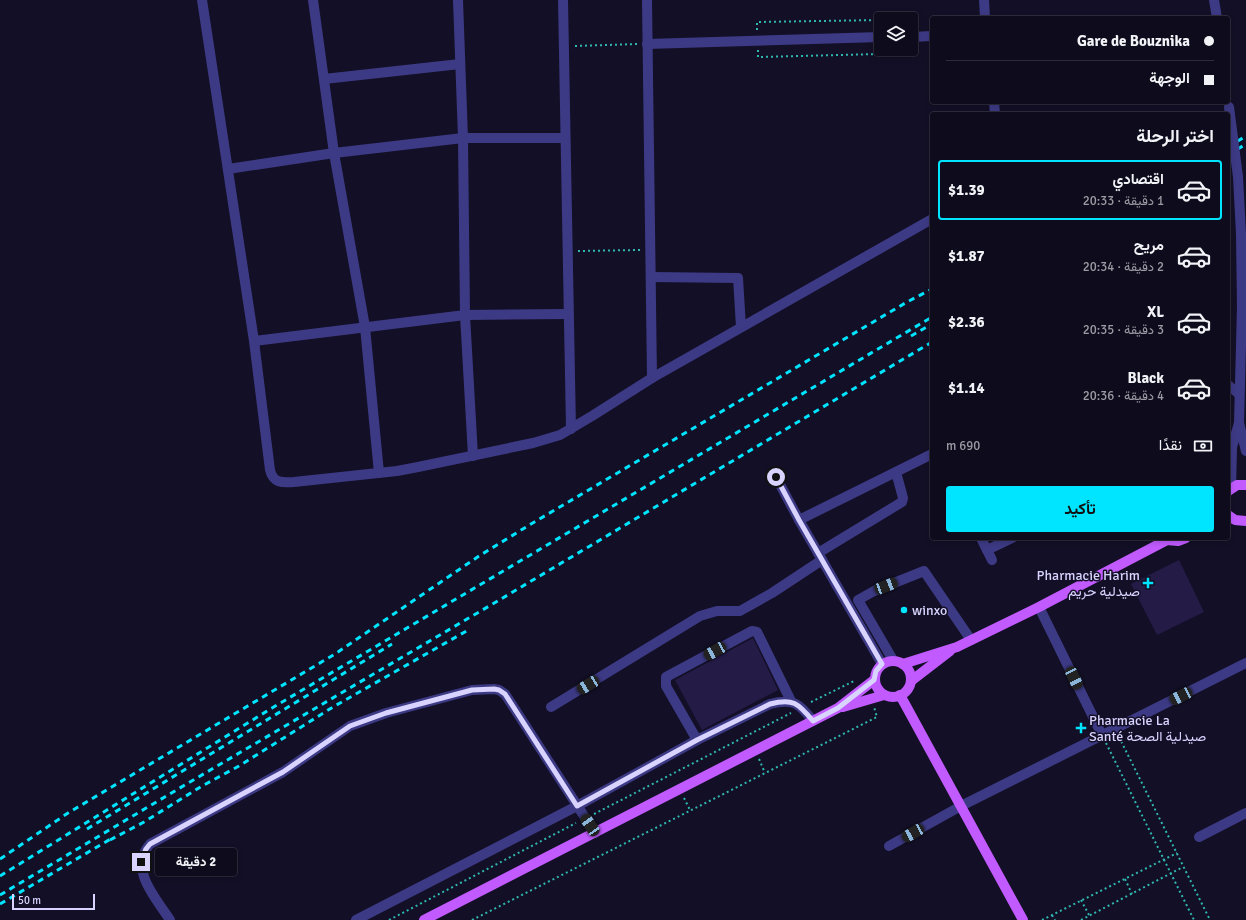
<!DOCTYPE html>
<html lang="ar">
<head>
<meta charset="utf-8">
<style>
	body { margin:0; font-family:Signika,Vazirmatn,sans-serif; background:#1c1929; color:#f1f3f6; direction:rtl; height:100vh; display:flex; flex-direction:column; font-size:15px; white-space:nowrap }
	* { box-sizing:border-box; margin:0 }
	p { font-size:13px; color:#9b9ba3 }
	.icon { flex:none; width:22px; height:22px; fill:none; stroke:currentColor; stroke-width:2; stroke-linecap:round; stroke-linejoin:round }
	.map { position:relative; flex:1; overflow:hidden; direction:ltr }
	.panel { position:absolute; left:930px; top:112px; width:300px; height:428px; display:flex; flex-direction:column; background:#0e0b1c; border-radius:4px; box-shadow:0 2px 6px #0003,0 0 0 1px #2e2b3b; direction:rtl }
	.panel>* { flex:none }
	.banner { position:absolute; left:930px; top:16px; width:300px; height:88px; border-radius:4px; box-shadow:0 2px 6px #0003,0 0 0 1px #2e2b3b; direction:rtl; display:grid; align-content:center; height:88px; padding:0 16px; background:#0e0b1c }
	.tools { position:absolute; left:874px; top:12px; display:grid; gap:8px }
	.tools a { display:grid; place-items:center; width:44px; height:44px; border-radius:4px; background:#0e0b1c; box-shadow:0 2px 6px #0003,0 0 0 1px #2e2b3b; font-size:20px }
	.scale { position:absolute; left:12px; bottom:10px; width:83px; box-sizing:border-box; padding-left:4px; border:2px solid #d9d4ff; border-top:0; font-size:11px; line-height:14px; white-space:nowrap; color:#d9d4ff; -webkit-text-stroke:3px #130f26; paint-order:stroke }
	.end { position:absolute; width:18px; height:18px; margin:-9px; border:5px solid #d9d4ff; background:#111; box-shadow:0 0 0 2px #111 }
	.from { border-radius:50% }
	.bubble { position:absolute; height:28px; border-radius:4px; background:#0e0b1c; box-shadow:0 2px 6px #0003,0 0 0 1px #2e2b3b; font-size:13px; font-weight:700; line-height:28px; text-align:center; direction:rtl }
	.car { position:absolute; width:12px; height:24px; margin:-12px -6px; border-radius:5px; box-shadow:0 0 3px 1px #0007; background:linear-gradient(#222 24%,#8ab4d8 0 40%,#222 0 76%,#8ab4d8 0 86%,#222 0) }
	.banner b { display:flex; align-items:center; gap:14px; height:38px; font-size:15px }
	.banner b+b { border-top:1px solid #2e2b3b }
	.banner i { width:10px; height:10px; background:#f1f3f6 }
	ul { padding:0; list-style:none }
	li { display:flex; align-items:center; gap:12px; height:60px; margin:0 8px 6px; padding:0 8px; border:2px solid transparent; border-radius:4px }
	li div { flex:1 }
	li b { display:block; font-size:15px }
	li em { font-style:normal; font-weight:700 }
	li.current { border-color:#00e5ff }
	li>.icon { width:36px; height:36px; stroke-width:1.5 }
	h2 { padding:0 16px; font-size:18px; line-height:48px }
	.pay { display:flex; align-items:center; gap:10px; height:44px; padding:0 16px; font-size:15px }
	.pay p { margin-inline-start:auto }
	.button { display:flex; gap:8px; margin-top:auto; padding:8px 16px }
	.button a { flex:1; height:46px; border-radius:4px; background:#00e5ff; color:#111; font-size:16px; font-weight:700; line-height:46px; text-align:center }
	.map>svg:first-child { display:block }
	.building { fill:#241b47 }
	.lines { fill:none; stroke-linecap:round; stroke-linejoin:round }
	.path { stroke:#2fb8b0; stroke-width:2; stroke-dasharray:2 3; stroke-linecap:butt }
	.minor { stroke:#3d3a85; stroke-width:10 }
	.major { stroke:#c25bff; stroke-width:10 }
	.rail { stroke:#00e5ff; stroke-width:3; stroke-dasharray:6 5; stroke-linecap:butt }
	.minor-bridge { stroke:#3d3a85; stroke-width:10 }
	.route { stroke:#d9d4ff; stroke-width:5 }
	.poi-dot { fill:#00e5ff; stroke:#130f26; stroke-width:1.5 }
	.labels { text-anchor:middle; stroke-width:3; stroke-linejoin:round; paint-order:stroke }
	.poi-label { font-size:14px; fill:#d9d4ff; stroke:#130f26; text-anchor:start }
</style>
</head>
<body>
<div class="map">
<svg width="1246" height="920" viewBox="0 0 1246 920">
	<rect width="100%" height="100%" fill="#130f26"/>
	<g class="building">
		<polygon points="1179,560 1204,612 1157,635 1131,584"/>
		<polygon points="753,638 778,690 702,730 675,680"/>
	</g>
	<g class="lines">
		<g class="path">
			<polyline points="757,30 757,22 880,20 880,27"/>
			<polyline points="575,46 638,44"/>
			<polyline points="758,50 758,57 881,54 881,49"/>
			<polyline points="578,251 640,250"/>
			<polyline points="811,702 854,681"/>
			<polyline points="1119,737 1210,920"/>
			<polyline points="1106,743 1194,920"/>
			<polyline points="759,759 765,773"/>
			<polyline points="684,798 690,810"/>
			<polyline points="594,814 791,713"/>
			<polyline points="1125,879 1132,894"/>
			<polyline points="1081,900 1089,915"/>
			<polyline points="1052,915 1055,920"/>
			<polyline points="389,920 576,823"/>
			<polyline points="472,920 877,717 874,707"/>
			<polyline points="1042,920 1177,853"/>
			<polyline points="1081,920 1183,867"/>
		</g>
		<g class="minor">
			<path d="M 202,0 L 254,341 L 270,470 C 273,483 282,483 294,482 L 397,471 L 418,467 L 533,443 L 560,435 L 592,416 L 652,378 L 932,219"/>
			<polyline points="313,0 334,153 365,327 379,473"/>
			<polyline points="458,0 463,138 465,315 473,456"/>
			<polyline points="563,0 571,429"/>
			<polyline points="647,0 652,378"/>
			<polyline points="984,0 985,18"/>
			<polyline points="1214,0 1217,18"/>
			<polyline points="911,37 932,36"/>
			<polyline points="647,44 881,37"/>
			<polyline points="324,79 460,64"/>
			<polyline points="994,102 995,114"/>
			<polyline points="228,169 334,153 463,138 565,138"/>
			<polyline points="651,277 738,278 741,327"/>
			<polyline points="254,341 465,315 568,314"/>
			<polyline points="1228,385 1239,394"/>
			<polyline points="1239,423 1246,451"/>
			<polyline points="776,477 799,520 882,664"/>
			<polyline points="1231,488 1232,447 1239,423 1242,307 1241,234 1238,177"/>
			<polyline points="799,520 932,454"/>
			<polyline points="981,538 992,560"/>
			<polyline points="987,550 1012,538"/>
			<polyline points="818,553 902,502 903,498 896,472"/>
			<polyline points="1039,607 1102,735"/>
			<polyline points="893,660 858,600 874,591 924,571 971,640"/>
			<polyline points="551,707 700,616 717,611 740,611 772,593 822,560"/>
			<polyline points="697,740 666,686 666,677 752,631 757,632 791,701"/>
			<polyline points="1199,837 1246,813"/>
			<polyline points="889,846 961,806 1246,663"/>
			<path d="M 170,920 C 156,898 128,869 150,844 L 283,772 L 350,726 L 386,713 L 472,690 L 494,689 L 499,690 L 505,694 L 595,833"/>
			<path d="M 356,920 L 577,806 L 697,740 L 770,704 C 793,698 799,703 813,721"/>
		</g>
		<g class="major">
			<polyline points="1228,491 1237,485 1246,485"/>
			<polyline points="1228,515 1235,520 1246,521"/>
			<polyline points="1167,540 1178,541 1186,538"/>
			<circle cx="893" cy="679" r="18"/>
			<polyline points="903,664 957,647 1039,607 1167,540 1168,538"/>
			<polyline points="911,681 950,651"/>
			<polyline points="900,695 1023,920"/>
			<polyline points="843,707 884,695"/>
			<polyline points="424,920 838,708 874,680"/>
		</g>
		<g class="rail">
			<polyline points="1228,147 1246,136"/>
			<polyline points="1228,155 1246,144"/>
			<polyline points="911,336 932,324"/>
			<polyline points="87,829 392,644"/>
			<polyline points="110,840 144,822 202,786 239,766 333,707 470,629"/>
			<polyline points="0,859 68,813 335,654 479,556 531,524 907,302 932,289"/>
			<polyline points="0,876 272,708 932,317"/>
			<polyline points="0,895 195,779 496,602 932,342"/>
			<polyline points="0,904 114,837"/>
		</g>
		<polyline class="minor-bridge" points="1229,107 1238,177"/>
	</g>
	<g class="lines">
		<path class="route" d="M 141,862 L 146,849 L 150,844 L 283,772 L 350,726 L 386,713 L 472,690 L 494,689 L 499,690 L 505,694 L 577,806 L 697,740 L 770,704 C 793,698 798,703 813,721 L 838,708 L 874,680 L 876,671 L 882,664 L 799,520 L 776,477"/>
	</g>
	<g class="poi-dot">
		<path d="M1146 577h4v4h4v4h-4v4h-4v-4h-4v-4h4z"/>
		<circle cx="904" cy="610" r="4"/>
		<path d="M1079 722h4v4h4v4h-4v4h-4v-4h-4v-4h4z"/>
	</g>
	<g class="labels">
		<g class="poi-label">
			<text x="1140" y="580" text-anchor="end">Pharmacie Harim<tspan x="1140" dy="16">صيدلية حريم</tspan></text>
			<text x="912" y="615">winxo</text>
			<text x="1089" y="725">Pharmacie La<tspan x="1089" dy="16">Santé صيدلية الصحة</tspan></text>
		</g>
	</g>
</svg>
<div class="tools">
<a><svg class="icon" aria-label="layers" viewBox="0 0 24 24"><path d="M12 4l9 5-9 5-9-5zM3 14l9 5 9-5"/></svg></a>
</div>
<div class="scale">50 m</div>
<i class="end from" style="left:776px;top:477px"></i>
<i class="end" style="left:141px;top:862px"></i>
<div class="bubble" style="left:155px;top:848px;width:82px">2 دقيقة</div>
<i class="car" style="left:886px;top:586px;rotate:69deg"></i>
<i class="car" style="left:715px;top:651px;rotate:241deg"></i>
<i class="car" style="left:1074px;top:678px;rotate:154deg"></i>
<i class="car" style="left:588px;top:685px;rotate:239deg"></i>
<i class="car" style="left:1181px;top:696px;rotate:244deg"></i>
<i class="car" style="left:590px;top:825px;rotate:326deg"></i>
<i class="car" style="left:913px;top:833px;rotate:241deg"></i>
<div class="banner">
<b><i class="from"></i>Gare de Bouznika</b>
<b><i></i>الوجهة</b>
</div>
<section class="panel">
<h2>اختر الرحلة</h2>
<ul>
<li class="current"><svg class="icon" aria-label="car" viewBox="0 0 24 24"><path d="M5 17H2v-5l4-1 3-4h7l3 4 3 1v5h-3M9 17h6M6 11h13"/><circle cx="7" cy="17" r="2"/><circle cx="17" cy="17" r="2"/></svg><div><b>اقتصادي</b><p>1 دقيقة · 20:33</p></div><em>$1.39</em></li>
<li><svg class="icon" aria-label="car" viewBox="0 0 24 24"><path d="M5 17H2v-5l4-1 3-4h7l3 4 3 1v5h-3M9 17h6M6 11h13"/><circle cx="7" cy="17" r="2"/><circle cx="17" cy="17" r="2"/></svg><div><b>مريح</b><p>2 دقيقة · 20:34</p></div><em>$1.87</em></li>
<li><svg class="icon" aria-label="car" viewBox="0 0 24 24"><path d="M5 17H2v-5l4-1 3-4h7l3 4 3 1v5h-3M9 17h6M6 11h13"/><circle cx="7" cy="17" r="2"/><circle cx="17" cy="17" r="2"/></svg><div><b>XL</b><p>3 دقيقة · 20:35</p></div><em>$2.36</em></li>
<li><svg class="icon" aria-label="car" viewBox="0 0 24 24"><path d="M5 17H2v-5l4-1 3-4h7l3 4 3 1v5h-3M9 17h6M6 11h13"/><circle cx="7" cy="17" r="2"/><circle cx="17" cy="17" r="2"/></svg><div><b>Black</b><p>4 دقيقة · 20:36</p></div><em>$1.14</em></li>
</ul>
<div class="pay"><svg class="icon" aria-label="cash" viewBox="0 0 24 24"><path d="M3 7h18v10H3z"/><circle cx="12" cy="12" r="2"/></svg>نقدًا<p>690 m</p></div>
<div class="button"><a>تأكيد</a></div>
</section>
</div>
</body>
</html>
